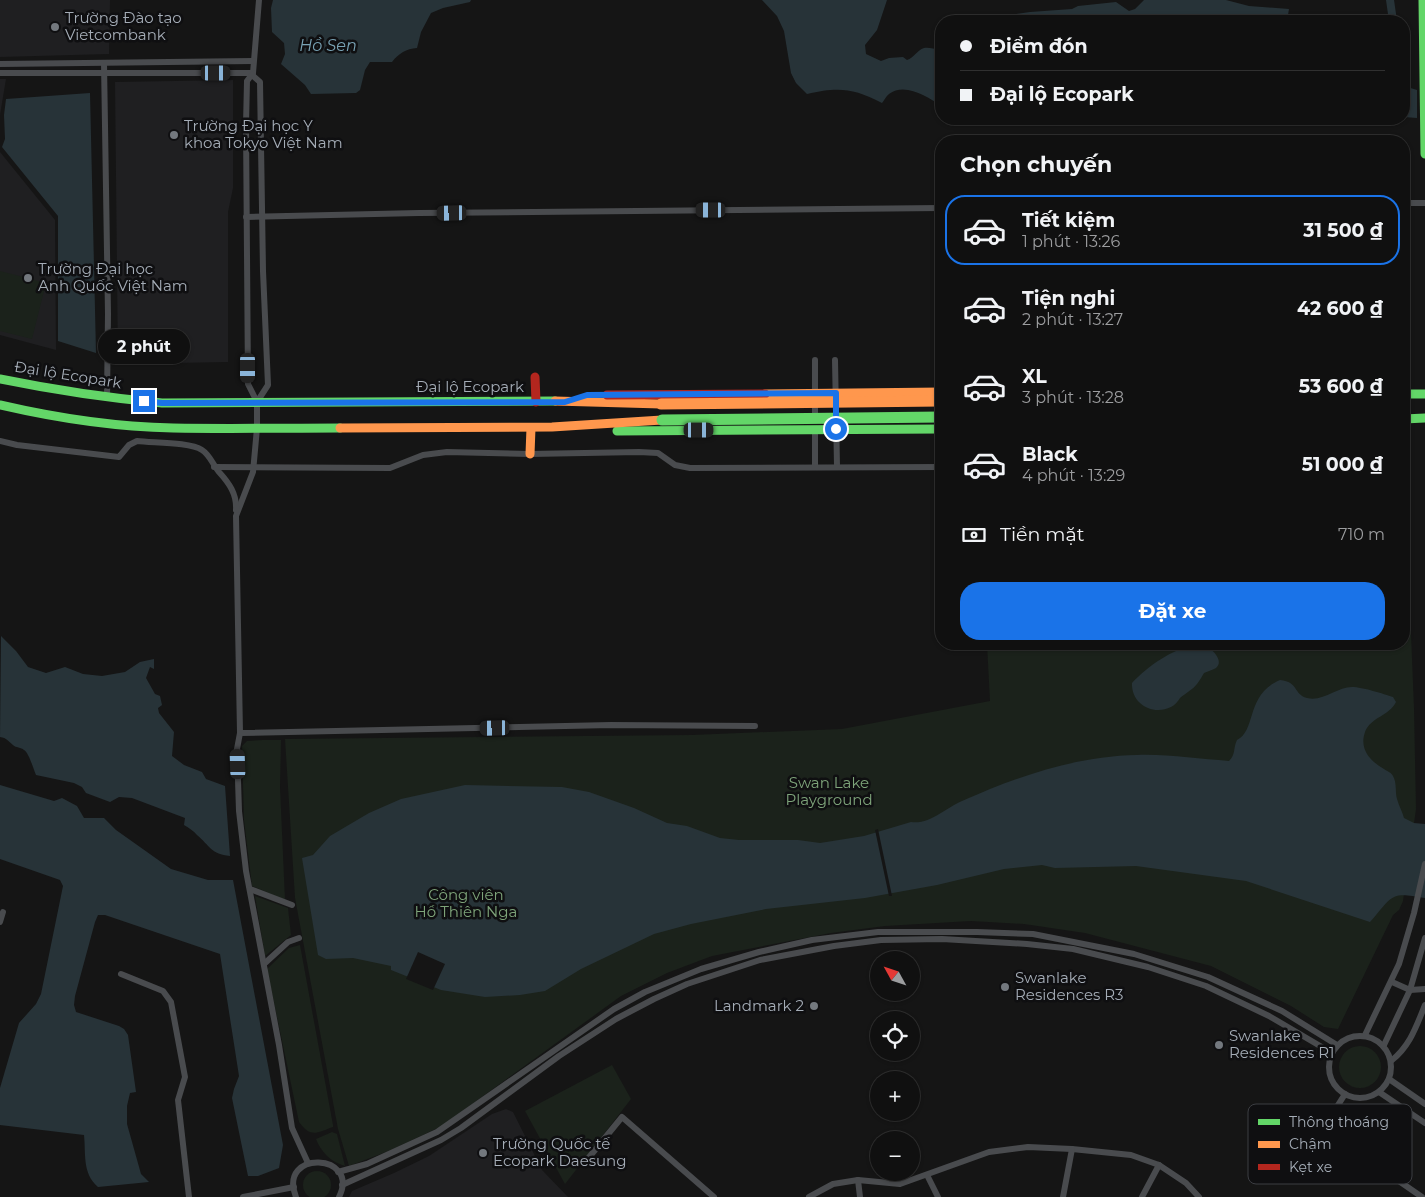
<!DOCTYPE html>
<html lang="vi">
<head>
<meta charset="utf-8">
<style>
	body { margin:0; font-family:Montserrat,sans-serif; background:#1e1e1e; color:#f1f3f6; height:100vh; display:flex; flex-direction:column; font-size:19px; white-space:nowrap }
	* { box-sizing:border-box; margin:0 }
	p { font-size:16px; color:#9c9d9f }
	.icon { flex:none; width:28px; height:28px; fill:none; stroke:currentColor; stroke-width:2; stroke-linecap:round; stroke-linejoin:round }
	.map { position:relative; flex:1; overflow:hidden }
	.side { position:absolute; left:935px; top:135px; width:475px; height:515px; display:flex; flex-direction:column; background:#101010; border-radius:20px; box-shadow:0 1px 4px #0004,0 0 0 1px #303030 }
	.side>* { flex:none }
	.hud { position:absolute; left:935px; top:15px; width:475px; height:110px; border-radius:20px; box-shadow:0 1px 4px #0004,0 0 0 1px #303030; display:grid; align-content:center; height:110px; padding:0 25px; background:#101010 }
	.needle { width:32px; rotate:310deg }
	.fabs { position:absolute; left:870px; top:951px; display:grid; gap:10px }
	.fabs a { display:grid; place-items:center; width:50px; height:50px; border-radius:50%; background:#101010; box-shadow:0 1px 4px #0004,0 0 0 1px #303030; font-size:25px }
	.end { position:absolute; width:22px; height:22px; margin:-11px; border:6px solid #1a73e8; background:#fff; box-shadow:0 0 0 2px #fff }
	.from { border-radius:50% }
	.bubble { position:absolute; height:35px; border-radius:18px; background:#101010; box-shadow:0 1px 4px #0004,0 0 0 1px #303030; font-size:16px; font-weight:700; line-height:35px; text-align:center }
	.car { position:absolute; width:15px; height:30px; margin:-15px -8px; border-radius:6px; box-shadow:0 0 4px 1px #0007; background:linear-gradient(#222 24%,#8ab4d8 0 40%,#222 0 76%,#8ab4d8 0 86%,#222 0) }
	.hud b { display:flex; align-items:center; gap:18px; height:48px; font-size:19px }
	.hud b+b { border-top:1px solid #303030 }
	.hud i { width:12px; height:12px; background:#f1f3f6 }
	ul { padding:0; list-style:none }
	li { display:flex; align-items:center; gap:15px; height:70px; margin:0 10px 8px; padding:0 15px; border:2px solid transparent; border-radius:20px }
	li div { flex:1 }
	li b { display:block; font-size:19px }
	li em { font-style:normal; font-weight:700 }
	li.active { border-color:#1a73e8 }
	li>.icon { width:45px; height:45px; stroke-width:1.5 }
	h2 { padding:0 25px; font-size:22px; line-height:60px }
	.pay { display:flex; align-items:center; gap:12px; height:55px; padding:0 25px; font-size:19px }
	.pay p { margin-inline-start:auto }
	.primary-button { display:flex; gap:10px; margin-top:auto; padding:10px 25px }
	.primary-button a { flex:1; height:58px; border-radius:20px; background:#1a73e8; color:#fff; font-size:20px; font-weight:700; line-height:58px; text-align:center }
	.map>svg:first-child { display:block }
	.built { fill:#1f1f21 }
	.green { fill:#1b221b }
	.water { fill:#273338 }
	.pier { fill:#151515 }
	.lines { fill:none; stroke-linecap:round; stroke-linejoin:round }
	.canal { stroke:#273338; stroke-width:8 }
	.street { stroke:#494b4e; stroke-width:6 }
	.fast { stroke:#63d668; stroke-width:9 }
	.slow { stroke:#ff974d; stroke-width:9 }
	.jam { stroke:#b3261e; stroke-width:9 }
	.fast-bridge { stroke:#63d668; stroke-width:11 }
	.slow-bridge { stroke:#ff974d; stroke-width:11 }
	.route { stroke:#1a73e8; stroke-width:6 }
	.poi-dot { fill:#73787e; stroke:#0f0f11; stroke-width:2 }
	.labels { text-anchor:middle; stroke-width:5; stroke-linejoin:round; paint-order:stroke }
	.poi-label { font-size:15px; fill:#a5adb7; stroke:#0f0f11; text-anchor:start }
	.street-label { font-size:15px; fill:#a5adb7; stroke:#0f0f11 }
	.park-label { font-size:15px; fill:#7ea47a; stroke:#0f0f11 }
	.water-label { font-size:16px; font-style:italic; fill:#79a3b5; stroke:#0f0f11 }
	.key { fill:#0f0f11; stroke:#3c3e43; stroke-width:1 }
	.key-label { font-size:14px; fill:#a5adb7 }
</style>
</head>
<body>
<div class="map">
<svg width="1425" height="1197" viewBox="0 0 1425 1197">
	<rect width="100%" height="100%" fill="#151515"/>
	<g class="built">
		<polygon points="0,0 110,0 109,54 0,57"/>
		<polygon points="0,79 6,79 0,115"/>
		<polygon points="233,80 233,188 228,212 228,362 118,364 115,82"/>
		<polygon points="0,152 55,220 56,350 0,335"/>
		<polygon points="506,1109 513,1112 542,1170 568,1197 349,1197 352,1191 394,1173 429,1156 492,1114"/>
	</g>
	<g class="green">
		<polygon points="0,271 46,283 32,339 0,331"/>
		<polygon points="1404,459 1414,708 1416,809 1403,901 1399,910 1393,915 1338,1029 1324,1027 1291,1006 1211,966 1085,933 1024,924 971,921 885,926 831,933 712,956 667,973 621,996 442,1126 391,1150 349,1166 338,1129 295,898 285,739 692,735 842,729 990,701 987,644 1404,644"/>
		<polygon points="263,740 281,740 280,787 285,900 252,886 244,820 242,746 247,741"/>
		<polygon points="255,896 288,908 291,935 265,956"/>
		<path d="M 300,945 L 333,1125 L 333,1127 C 316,1133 311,1138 299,1122 L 267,969 L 289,948 Z"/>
		<circle cx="1360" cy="1067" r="21"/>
		<polygon points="612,1065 631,1099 565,1184 525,1111"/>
		<path d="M 332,1132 L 337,1134 L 345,1166 C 331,1162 321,1152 316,1139 Z"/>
		<circle cx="317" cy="1185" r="14"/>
	</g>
	<g class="water">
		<path d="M 273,0 L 471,0 L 470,2 L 443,8 L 431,13 L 421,32 L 417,48 C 406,49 399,53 392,62 L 370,62 L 365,70 L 360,90 L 356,93 L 311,94 L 305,85 L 281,64 L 285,54 L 284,43 L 272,32 L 271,8 Z"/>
		<path d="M 762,0 L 887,0 L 877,30 L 865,45 L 866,54 L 881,61 L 889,58 L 903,57 L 907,60 C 914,58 917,50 924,48 C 930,47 936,50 941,49 L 941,106 C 928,97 905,82 889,94 C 886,96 884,101 882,103 C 853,88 838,87 807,94 L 796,83 L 791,73 L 784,31 L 777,16 Z"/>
		<polygon points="1144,0 1226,0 1249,6 1289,9 1288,15 1292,21 958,21 966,18 979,19 1030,12 1072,9 1078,6 1116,2 1129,11 1135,9"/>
		<polygon points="1404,86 1417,90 1417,118 1404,117"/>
		<polygon points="90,93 96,353 58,341 58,216 2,147 5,139 4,115 6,99"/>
		<polygon points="1351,119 1385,119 1382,126 1355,123"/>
		<path d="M 1,636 L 16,651 L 28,667 L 46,673 L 65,667 L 83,674 L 102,676 L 125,672 L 140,662 L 154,659 L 154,669 L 150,667 L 146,678 L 155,694 L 160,696 L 162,705 L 158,708 L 159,713 L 174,732 L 172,756 L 184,765 L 202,772 L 206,779 L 225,786 L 230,856 C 211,854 210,846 197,835 C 194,831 189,828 184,825 L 185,818 L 132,798 L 119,797 L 110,802 L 86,793 L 82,787 L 74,783 L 36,775 C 33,768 29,753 24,750 C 21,747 16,748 13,745 C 8,741 7,738 0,737 Z"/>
		<path d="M 1195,645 C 1198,645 1201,645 1204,646 C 1211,647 1225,661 1216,668 C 1213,670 1208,671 1204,673 C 1195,689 1194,687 1180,698 C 1178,701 1175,705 1171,707 C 1153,716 1131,704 1132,683 C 1148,666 1172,649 1195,645 Z"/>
		<path d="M 1280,680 C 1299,682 1293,694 1307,698 C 1323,702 1337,687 1352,687 C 1362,687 1384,694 1393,697 L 1396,702 C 1389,716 1371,717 1365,732 C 1359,749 1370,761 1384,769 C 1388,772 1391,772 1393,776 C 1397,783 1395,792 1397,799 C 1399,806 1402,811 1404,818 L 1414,823 L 1425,824 L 1425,898 C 1389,891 1393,896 1370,922 L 1246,881 L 1136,866 L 1055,868 L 1042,865 L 1004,869 L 937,885 L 865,898 L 766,909 L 691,924 L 654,934 L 581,969 L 545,991 L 520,995 L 485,997 L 441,990 L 391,970 L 391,966 L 353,958 L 326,959 L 318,955 L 302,858 L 313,855 L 330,836 L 369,813 L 401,799 L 465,785 L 562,787 L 589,792 L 634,808 L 667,823 L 687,826 L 720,838 L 739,840 L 798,840 L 820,843 L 864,836 L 911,822 C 929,825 946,808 962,801 C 971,797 981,793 990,789 C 1038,770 1086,756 1137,755 C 1168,754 1199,759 1229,761 C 1236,754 1233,748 1237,740 C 1257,730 1245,695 1280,680 Z"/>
		<path d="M 0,785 L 54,801 L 62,798 L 77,806 L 84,818 L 104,818 L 116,830 L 171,869 L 208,880 L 233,880 L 283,1145 L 279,1168 L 258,1176 L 248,1176 L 232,1098 L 234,1089 L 239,1076 L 220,954 L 105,915 L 98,915 L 95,922 L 75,996 L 74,1005 L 76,1012 L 119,1026 L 124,1029 L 128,1035 L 136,1092 L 130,1093 L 127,1106 L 127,1124 L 141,1174 L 149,1182 L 98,1187 C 82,1173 86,1154 84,1135 L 0,1125 L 0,1088 L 19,1023 L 36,1004 L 41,994 L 63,886 L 60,880 L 0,859 Z"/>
	</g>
	<g class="pier">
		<polygon points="878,829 892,896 889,896 875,830"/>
		<polygon points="418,952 445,964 433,990 406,979"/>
	</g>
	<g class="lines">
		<polyline class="canal" points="1390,0 1393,21"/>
		<g class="street">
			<polyline points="259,0 253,73 247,81 246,125 248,384 257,402 257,428 253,472 236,516 240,733 237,749 239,811 246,871 279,1045 292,1128 308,1163"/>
			<polyline points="104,63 108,314 107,398"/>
			<polyline points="0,64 253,61"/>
			<polyline points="0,73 253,73"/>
			<polyline points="252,75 260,82 263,271 268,385 257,402"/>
			<polyline points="1404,203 1425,203"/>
			<polyline points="246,217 419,213 941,208"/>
			<polyline points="835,360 837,466"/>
			<polyline points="815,419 815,360"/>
			<polyline points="815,429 815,466"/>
			<path d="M 0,441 L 17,445 L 119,457 L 129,445 L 137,441 C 153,443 190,442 202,450 C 210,455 213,465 219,472 C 229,483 237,494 236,510"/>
			<polyline points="214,467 390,468 423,455 447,452 530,454 639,452 658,453 675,465 690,468 941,467"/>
			<polyline points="240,733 611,725 755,726"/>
			<polyline points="250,889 292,905"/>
			<polyline points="0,922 3,912"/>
			<polyline points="264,964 288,942 299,938"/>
			<polyline points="121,974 163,991 171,1002 185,1077 178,1100 189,1197"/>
			<polyline points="1392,982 1410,990 1425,989"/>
			<polyline points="1365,1035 1399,964 1414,913 1425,864"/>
			<circle cx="1360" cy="1067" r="31"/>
			<polyline points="1384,1045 1410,990 1425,938"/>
			<path d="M 1391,1061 C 1410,1046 1416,1027 1425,1005"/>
			<polyline points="1389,1079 1425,1104"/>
			<polyline points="1379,1092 1425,1123"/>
			<path d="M 1345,1094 C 1339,1104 1326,1121 1328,1132 L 1422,1197"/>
			<polyline points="586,1161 622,1117 714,1197"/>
			<polyline points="338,1172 367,1164 437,1132 614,1009 645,992 701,969 759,952 812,940 878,932 977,932 1033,934 1134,954 1208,977 1282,1011 1337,1045"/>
			<polyline points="927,1175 938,1197"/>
			<polyline points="858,1180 860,1197"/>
			<polyline points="342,1185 441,1140 461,1128 559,1056 616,1019 654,999 687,984 760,960 834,946 881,940 942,939 1027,944 1073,949 1148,967 1206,986 1269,1016 1332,1053"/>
			<polyline points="243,1197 294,1187"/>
			<path d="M 296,1197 C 277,1149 361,1153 339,1197"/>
			<polyline points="809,1197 833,1184 858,1180 900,1184 989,1152 1028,1147 1072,1149 1131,1155 1159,1165 1186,1183 1199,1197"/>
			<polyline points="1063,1197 1072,1149"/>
			<polyline points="1142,1197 1159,1165"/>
		</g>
		<g class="fast">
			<polyline points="1423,0 1425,154"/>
			<path d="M 0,379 C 54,390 107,398 162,403 L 555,401"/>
			<polyline points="1404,394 1425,394"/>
			<path d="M 0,405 C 56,418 115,427 173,428 C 228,429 284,428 340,428"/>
			<polyline points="1404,419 1425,418"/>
			<polyline points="617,431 941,429"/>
		</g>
		<g class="slow">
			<polyline points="765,394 941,392"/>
			<polyline points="555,401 661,404"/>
			<polyline points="340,428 552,427 662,420"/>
			<polyline points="530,454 531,428"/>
		</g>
		<g class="jam">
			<polyline points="535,377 536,402"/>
			<polyline points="607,395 765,394"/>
		</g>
		<polyline class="fast-bridge" points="662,420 941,417"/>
		<polyline class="slow-bridge" points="661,404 941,401"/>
	</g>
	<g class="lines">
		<polyline class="route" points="144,401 162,403 565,402 587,395 836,393 836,429"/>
	</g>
	<g class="poi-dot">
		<circle cx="55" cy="27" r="5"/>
		<circle cx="174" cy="135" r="5"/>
		<circle cx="28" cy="278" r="5"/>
		<circle cx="1005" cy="987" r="5"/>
		<circle cx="814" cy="1006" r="5"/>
		<circle cx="1219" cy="1045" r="5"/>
		<circle cx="483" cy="1153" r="5"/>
	</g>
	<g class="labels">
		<g class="poi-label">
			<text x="65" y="23">Trường Đào tạo<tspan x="65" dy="17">Vietcombank</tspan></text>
			<text x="184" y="131">Trường Đại học Y<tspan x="184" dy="17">khoa Tokyo Việt Nam</tspan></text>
			<text x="38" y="274">Trường Đại học<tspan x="38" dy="17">Anh Quốc Việt Nam</tspan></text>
			<text x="1015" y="983">Swanlake<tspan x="1015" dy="17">Residences R3</tspan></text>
			<text x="804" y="1011" text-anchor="end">Landmark 2</text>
			<text x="1229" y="1041">Swanlake<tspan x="1229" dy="17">Residences R1</tspan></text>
			<text x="493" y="1149">Trường Quốc tế<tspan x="493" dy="17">Ecopark Daesung</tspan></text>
		</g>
		<g class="street-label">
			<text transform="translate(68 375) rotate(9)" y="5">Đại lộ Ecopark</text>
			<text x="470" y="392">Đại lộ Ecopark</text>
		</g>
		<g class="park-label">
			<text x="829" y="788">Swan Lake<tspan x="829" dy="17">Playground</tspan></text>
			<text x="466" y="900">Công viên<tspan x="466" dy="17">Hồ Thiên Nga</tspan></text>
		</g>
		<g class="water-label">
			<text x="328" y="51">Hồ Sen</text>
		</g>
	</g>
	<rect x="1248" y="1104" width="164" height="80" rx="8" class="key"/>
	<rect x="1258" y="1119" width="22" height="6" fill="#63d668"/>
	<rect x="1258" y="1141" width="22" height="7" fill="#ff974d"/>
	<rect x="1258" y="1164" width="22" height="6" fill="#b3261e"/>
	<g class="key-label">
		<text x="1289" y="1127">Thông thoáng</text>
		<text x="1289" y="1149">Chậm</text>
		<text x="1289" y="1172">Kẹt xe</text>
	</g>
</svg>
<div class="fabs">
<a><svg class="needle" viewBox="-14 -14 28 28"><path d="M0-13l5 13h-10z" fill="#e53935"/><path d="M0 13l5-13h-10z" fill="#9c9d9f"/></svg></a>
<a><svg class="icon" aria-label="locate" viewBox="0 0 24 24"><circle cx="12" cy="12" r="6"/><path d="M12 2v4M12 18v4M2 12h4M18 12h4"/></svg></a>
<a>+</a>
<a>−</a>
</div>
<i class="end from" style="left:836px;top:429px"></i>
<i class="end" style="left:144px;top:401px"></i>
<div class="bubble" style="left:98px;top:329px;width:92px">2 phút</div>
<i class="car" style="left:216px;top:73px;rotate:90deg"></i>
<i class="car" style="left:711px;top:210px;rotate:270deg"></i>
<i class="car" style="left:452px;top:213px;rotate:269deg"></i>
<i class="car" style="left:248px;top:368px;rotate:180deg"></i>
<i class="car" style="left:699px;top:430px;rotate:90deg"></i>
<i class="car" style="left:495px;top:728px;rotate:269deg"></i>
<i class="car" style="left:238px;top:764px;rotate:358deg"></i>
<div class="hud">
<b><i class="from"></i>Điểm đón</b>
<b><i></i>Đại lộ Ecopark</b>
</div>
<section class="side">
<h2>Chọn chuyến</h2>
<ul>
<li class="active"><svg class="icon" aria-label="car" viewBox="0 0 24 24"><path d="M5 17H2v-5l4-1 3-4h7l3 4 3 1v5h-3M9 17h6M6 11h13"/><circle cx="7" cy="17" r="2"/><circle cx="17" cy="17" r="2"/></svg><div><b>Tiết kiệm</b><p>1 phút · 13:26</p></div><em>31 500 ₫</em></li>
<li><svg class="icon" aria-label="car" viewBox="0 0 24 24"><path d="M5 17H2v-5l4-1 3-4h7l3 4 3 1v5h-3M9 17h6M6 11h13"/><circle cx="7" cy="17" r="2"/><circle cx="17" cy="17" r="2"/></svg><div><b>Tiện nghi</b><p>2 phút · 13:27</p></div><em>42 600 ₫</em></li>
<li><svg class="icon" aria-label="car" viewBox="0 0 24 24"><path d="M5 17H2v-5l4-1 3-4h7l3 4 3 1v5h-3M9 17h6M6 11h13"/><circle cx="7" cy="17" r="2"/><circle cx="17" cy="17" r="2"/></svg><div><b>XL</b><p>3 phút · 13:28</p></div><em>53 600 ₫</em></li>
<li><svg class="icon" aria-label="car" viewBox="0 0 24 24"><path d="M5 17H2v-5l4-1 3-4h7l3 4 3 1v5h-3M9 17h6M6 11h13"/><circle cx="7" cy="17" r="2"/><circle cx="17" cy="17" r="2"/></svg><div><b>Black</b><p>4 phút · 13:29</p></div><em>51 000 ₫</em></li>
</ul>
<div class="pay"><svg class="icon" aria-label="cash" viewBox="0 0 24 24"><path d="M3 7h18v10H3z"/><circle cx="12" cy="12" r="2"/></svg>Tiền mặt<p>710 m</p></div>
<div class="primary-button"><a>Đặt xe</a></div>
</section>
</div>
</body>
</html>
